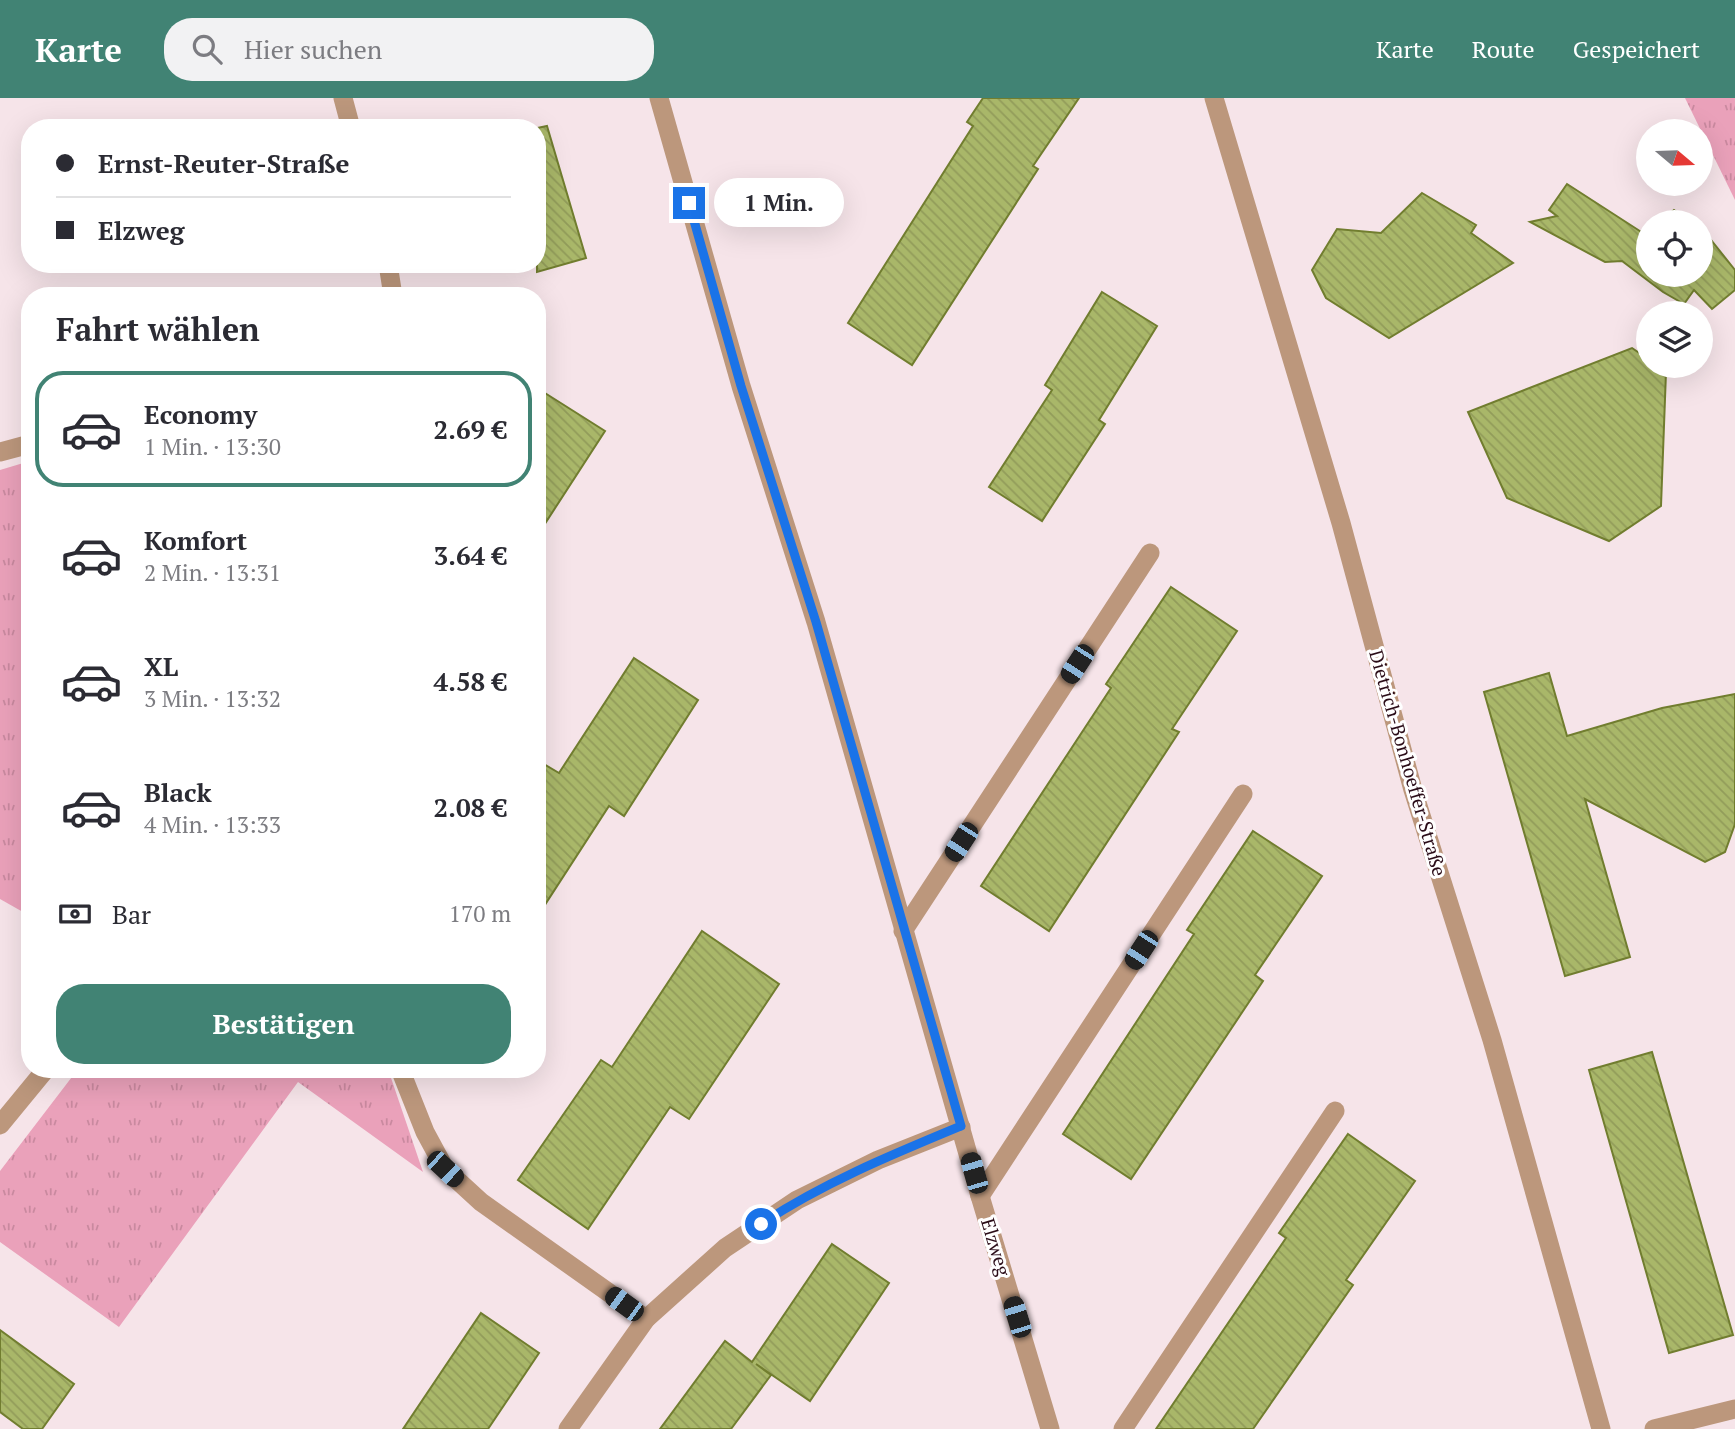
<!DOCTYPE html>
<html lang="de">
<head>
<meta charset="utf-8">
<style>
	body { margin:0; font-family:"PT Serif",serif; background:#f2f2f3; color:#2b2b33; height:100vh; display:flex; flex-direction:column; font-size:26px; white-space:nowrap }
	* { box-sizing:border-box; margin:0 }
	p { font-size:23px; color:#7c7c81 }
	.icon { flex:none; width:38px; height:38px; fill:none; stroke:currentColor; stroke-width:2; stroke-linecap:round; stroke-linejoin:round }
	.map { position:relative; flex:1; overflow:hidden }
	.side { position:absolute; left:21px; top:189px; width:525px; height:791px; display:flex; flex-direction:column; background:#fff; border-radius:28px; box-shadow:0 7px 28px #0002 }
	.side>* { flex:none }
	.banner { position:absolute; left:21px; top:21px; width:525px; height:154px; border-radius:28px; box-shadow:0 7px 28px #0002; display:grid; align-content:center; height:154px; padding:0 35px; background:#fff }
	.needle { width:46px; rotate:109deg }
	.tools { position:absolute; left:1636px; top:21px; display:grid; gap:14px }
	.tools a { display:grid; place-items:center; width:77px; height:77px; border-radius:50%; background:#fff; box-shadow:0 7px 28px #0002; font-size:35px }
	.end { position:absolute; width:32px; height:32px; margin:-16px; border:9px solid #1a73e8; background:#fff; box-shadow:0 0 0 4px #fff }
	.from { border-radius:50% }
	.bubble { position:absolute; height:49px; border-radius:24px; background:#fff; box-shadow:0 7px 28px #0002; font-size:23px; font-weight:800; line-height:49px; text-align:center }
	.car { position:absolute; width:21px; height:42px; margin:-21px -10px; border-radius:9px; box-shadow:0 0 5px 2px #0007; background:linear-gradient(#222 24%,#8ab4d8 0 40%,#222 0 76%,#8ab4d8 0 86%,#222 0) }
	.banner b { display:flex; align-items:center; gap:24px; height:66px; font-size:26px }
	.banner b+b { border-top:2px solid #e1e1e2 }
	.banner i { width:18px; height:18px; background:#2b2b33 }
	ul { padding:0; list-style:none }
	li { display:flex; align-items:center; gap:21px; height:116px; margin:0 14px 10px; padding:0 21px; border:4px solid transparent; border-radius:28px }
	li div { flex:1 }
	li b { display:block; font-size:26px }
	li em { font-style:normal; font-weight:800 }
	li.active { border-color:#418374 }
	li>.icon { width:63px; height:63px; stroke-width:1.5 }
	h2 { padding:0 35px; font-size:32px; line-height:84px }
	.pay { display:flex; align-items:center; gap:18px; height:77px; padding:0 35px; font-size:26px }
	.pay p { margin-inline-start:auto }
	.button { display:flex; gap:14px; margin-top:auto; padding:14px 35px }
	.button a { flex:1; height:80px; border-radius:28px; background:#418374; color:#fff; font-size:28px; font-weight:800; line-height:80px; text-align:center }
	header { display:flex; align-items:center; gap:42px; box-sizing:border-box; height:98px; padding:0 35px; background:#418374; color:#fff }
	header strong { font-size:33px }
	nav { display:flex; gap:38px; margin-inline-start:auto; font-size:24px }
	.search { width:490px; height:63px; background:#f2f2f3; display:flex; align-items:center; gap:18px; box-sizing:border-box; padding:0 24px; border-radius:28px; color:#7c7c81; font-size:26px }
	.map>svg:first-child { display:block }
	.park { fill:url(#park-tufts) }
	.building { fill:url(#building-back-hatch); stroke:#717d2f; stroke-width:2 }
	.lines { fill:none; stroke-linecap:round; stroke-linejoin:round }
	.service { stroke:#bc977c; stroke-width:19 }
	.minor { stroke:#bc977c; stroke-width:19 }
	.tertiary { stroke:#bc977c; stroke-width:19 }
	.route { stroke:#1a73e8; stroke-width:9 }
	.labels { text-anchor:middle; stroke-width:6; stroke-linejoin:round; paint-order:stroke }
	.street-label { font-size:19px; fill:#2a0c18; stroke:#fff }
</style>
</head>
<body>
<header>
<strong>Karte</strong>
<div class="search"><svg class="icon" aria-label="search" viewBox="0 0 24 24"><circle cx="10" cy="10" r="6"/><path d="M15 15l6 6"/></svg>Hier suchen</div>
<nav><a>Karte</a><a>Route</a><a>Gespeichert</a></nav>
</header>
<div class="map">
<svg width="1735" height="1331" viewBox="0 0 1735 1331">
	<defs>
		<pattern id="park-tufts" width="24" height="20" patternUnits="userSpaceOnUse" patternTransform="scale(1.75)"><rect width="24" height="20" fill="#eaa1ba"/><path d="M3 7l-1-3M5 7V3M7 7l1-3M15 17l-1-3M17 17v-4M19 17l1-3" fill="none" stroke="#c9899f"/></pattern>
		<pattern id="building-back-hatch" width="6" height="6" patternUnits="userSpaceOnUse" patternTransform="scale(1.75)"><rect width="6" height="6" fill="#a9b769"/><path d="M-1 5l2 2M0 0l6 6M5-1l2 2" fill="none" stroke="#929c5a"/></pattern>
	</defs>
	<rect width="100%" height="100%" fill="#f6e4e9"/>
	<g class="park">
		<polygon points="1685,0 1735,0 1735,102"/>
		<polygon points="30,363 30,818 0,801 0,372"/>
		<polygon points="78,971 388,971 423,1074 298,984 119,1229 0,1144 0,1073"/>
	</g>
	<g class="building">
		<polygon points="983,0 1079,0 1033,68 1038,71 912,267 848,225 973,28 967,24"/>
		<polygon points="547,28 586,160 537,174 537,30"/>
		<polygon points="1567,86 1646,137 1648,134 1648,177 1701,177 1701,134 1711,142 1735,172 1735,192 1712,211 1694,192 1684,206 1663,194 1622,163 1605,164 1530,124 1557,118 1549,112"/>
		<polygon points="1422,95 1476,127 1471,135 1513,165 1389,240 1326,200 1312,172 1337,131 1381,135"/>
		<polygon points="1674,112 1689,124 1660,124"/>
		<polygon points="1102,194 1157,228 1099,322 1105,326 1042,423 989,389 1052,292 1045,287"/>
		<polygon points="1632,250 1648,261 1648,268 1657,268 1666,274 1661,408 1609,443 1507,400 1468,314"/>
		<polygon points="537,290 605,333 537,438"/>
		<polygon points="1171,489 1237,533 1172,631 1179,634 1049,833 981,788 1111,590 1106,586"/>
		<polygon points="634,560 698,602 624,718 609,708 537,819 537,662 559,675"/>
		<polygon points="1549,575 1567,638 1662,610 1735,596 1735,726 1725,754 1705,764 1585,701 1630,859 1565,878 1484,594"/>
		<polygon points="1253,733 1322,778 1255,877 1263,883 1131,1081 1063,1036 1194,836 1187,832"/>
		<polygon points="702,833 779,886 689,1021 670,1009 588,1131 518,1082 601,962 612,969"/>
		<polygon points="1652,954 1733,1237 1669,1255 1589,972"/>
		<polygon points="1348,1036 1415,1083 1346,1182 1353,1187 1253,1331 1156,1331 1286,1140 1279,1135"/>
		<polygon points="832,1146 889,1185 810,1303 756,1266 771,1277 731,1331 660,1331 725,1243 752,1264"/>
		<polygon points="481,1215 539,1255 488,1331 403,1331"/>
		<polygon points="0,1232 74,1286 42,1331 23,1331 0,1314"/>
	</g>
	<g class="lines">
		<g class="service">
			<polyline points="0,354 30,346"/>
			<polyline points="903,833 1150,455"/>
			<polyline points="980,1098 1243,696"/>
			<polyline points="1123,1331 1335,1013"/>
		</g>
		<g class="minor">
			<polyline points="343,0 351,30"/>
			<polyline points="1214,0 1341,425 1413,692 1492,942 1601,1331"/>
			<polyline points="388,166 393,198"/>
			<polyline points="400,971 425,1034 445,1071 481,1104 646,1221"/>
			<polyline points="0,1027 46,971"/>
			<polyline points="568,1331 646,1221 725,1150 797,1102 878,1062 961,1029"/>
			<polyline points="1654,1331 1735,1311"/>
		</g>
		<polyline class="tertiary" points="659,0 741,288 816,524 980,1098 1050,1331"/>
	</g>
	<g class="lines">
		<path class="route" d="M 689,105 L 741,288 L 816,524 L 961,1028 C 891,1057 823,1085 761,1126"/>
	</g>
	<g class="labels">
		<g class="street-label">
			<text transform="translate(1408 665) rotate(74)" y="7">Dietrich-Bonhoeffer-Straße</text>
			<text transform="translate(996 1149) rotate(73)" y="7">Elzweg</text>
		</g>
	</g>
</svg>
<div class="tools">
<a><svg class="needle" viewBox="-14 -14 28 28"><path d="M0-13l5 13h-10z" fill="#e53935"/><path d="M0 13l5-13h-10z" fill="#7c7c81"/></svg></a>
<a><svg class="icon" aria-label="locate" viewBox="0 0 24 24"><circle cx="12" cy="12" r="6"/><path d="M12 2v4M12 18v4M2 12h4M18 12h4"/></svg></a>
<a><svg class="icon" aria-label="layers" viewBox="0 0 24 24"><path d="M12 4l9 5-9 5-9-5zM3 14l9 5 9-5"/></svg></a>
</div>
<i class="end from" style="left:761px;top:1126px"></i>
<i class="end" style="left:689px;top:105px"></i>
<div class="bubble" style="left:714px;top:80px;width:130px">1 Min.</div>
<i class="car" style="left:1077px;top:566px;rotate:213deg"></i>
<i class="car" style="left:961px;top:744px;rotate:213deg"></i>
<i class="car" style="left:1141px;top:852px;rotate:213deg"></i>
<i class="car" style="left:445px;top:1071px;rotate:133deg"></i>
<i class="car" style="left:974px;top:1075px;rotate:344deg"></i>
<i class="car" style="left:624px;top:1206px;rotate:306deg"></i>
<i class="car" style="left:1017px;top:1219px;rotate:343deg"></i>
<div class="banner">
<b><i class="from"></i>Ernst-Reuter-Straße</b>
<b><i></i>Elzweg</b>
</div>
<section class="side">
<h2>Fahrt wählen</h2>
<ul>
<li class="active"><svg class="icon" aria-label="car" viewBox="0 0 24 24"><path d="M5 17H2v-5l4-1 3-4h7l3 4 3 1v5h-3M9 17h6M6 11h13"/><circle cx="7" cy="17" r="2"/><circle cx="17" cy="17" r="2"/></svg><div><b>Economy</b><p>1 Min. · 13:30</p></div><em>2.69 €</em></li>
<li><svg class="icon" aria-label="car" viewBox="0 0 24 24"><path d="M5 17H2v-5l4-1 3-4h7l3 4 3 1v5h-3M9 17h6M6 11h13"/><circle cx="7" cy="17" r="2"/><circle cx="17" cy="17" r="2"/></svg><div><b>Komfort</b><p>2 Min. · 13:31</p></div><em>3.64 €</em></li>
<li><svg class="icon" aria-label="car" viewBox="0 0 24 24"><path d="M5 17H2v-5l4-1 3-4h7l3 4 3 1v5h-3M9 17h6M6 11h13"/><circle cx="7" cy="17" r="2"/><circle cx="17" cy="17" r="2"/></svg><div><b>XL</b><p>3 Min. · 13:32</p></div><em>4.58 €</em></li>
<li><svg class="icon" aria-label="car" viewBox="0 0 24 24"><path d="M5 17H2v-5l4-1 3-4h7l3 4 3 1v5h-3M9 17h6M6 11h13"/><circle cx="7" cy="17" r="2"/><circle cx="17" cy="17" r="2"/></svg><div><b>Black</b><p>4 Min. · 13:33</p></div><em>2.08 €</em></li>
</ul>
<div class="pay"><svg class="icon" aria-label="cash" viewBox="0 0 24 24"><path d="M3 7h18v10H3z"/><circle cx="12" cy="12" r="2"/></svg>Bar<p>170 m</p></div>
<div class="button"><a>Bestätigen</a></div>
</section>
</div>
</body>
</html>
